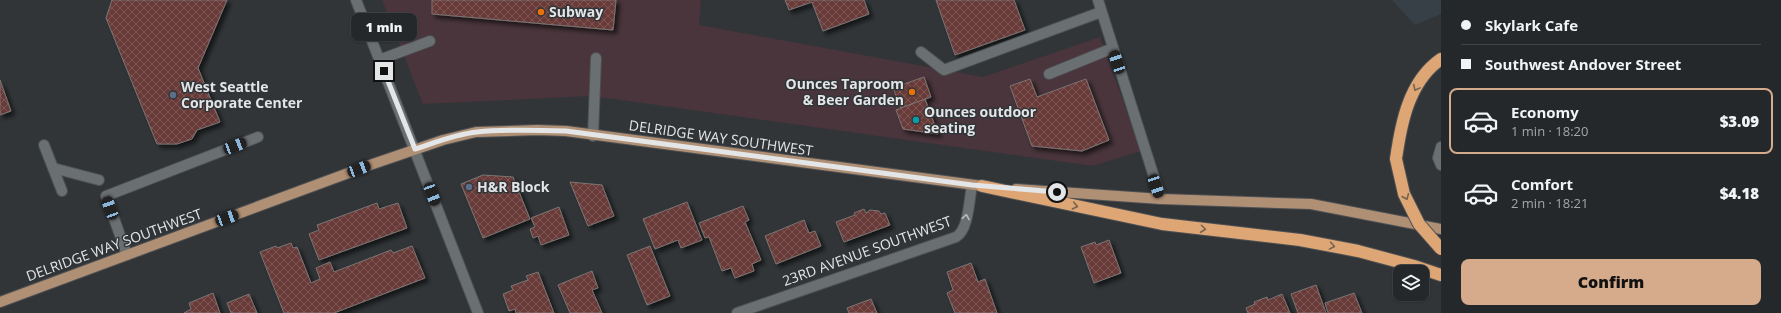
<!DOCTYPE html>
<html lang="en">
<head>
<meta charset="utf-8">
<style>
	body { margin:0; font-family:"Open Sans",sans-serif; background:#313436; color:#f1f3f6; height:100vh; display:flex; flex-direction:column; font-size:15px; white-space:nowrap }
	* { box-sizing:border-box; margin:0 }
	p { font-size:13px; color:#a3a6a8 }
	.icon { flex:none; width:22px; height:22px; fill:none; stroke:currentColor; stroke-width:2; stroke-linecap:round; stroke-linejoin:round }
	.map { position:relative; flex:1; overflow:hidden }
	.side { display:flex; flex-direction:column; background:#25282a; width:340px }
	.side>* { flex:none }
	.guide { display:grid; align-content:center; height:88px; padding:0 20px; background:#25282a }
	.tools { position:absolute; left:1393px; top:265px; display:grid; gap:8px }
	.tools a { display:grid; place-items:center; width:36px; height:36px; border-radius:8px; background:#25282a; box-shadow:0 1px 3px #0004,0 0 0 1px #424447; font-size:20px }
	.end { position:absolute; width:18px; height:18px; margin:-9px; border:5px solid #e3e5e7; background:#111; box-shadow:0 0 0 2px #111 }
	.from { border-radius:50% }
	.bubble { position:absolute; height:28px; border-radius:8px; background:#25282a; box-shadow:0 1px 3px #0004,0 0 0 1px #424447; font-size:13px; font-weight:800; line-height:28px; text-align:center }
	.car { position:absolute; width:12px; height:24px; margin:-12px -6px; border-radius:5px; box-shadow:0 0 3px 1px #0007; background:linear-gradient(#222 24%,#8ab4d8 0 40%,#222 0 76%,#8ab4d8 0 86%,#222 0) }
	.guide b { display:flex; align-items:center; gap:14px; height:38px; font-size:15px }
	.guide b+b { border-top:1px solid #424447 }
	.guide i { width:10px; height:10px; background:#f1f3f6 }
	ul { padding:0; list-style:none }
	li { display:flex; align-items:center; gap:12px; height:66px; margin:0 8px 6px; padding:0 12px; border:2px solid transparent; border-radius:8px }
	li div { flex:1 }
	li b { display:block; font-size:15px }
	li em { font-style:normal; font-weight:800 }
	li.on { border-color:#d6ab8b }
	li>.icon { width:36px; height:36px; stroke-width:1.5 }
	.cta { display:flex; gap:8px; margin-top:auto; padding:8px 20px }
	.cta a { flex:1; height:46px; border-radius:8px; background:#d6ab8b; color:#111; font-size:16px; font-weight:800; line-height:46px; text-align:center }
	main { display:flex; flex:1; min-height:0 }
	.map>svg:first-child { display:block }
	.commercial { fill:#49353b }
	.built { fill:#384047 }
	.building { fill:url(#building-cross-hatch); stroke:#7b7574; filter:url(#shadow) }
	.lines { fill:none; stroke-linecap:round; stroke-linejoin:round }
	.minor-casing { stroke:#4e5053; stroke-width:12 }
	.major-casing { stroke:#4e5053; stroke-width:12 }
	.highway-casing { stroke:#4e5053; stroke-width:14 }
	.minor { stroke:#6a6f72; stroke-width:10 }
	.major { stroke:#b09074; stroke-width:10 }
	.highway { stroke:#dea675; stroke-width:12 }
	.highway-bridge-casing { stroke:#4e5053; stroke-width:14; stroke-linecap:butt }
	.highway-bridge { stroke:#dea675; stroke-width:12 }
	.oneway { stroke:#766250 }
	.oneway2 { stroke:#b9bcbe }
	.route { stroke:#e3e5e7; stroke-width:5 }
	.food-dot { fill:#e8710a; stroke:#313538; stroke-width:1.5 }
	.service-dot { fill:#5c6f8a; stroke:#313538; stroke-width:1.5 }
	.culture-dot { fill:#0f9aa8; stroke:#313538; stroke-width:1.5 }
	.labels { text-anchor:middle; stroke-width:3; stroke-linejoin:round; paint-order:stroke }
	.poi-label { font-size:14px; font-weight:bold; fill:#e3e5e7; stroke:#313538; text-anchor:start }
	.street-label { font-size:14px; fill:#e3e5e7; stroke:#313538 }
</style>
</head>
<body>
<main>
<div class="map">
<svg width="1441" height="313" viewBox="0 0 1441 313">
	<defs>
		<pattern id="building-cross-hatch" width="8" height="8" patternUnits="userSpaceOnUse"><rect width="8" height="8" fill="#683a37"/><path d="M0 0l8 8M0 8l8-8" fill="none" stroke="#7d5654"/></pattern>
		<filter id="shadow"><feDropShadow dx="3.5" dy="3.5" stdDeviation="2" flood-color="#0009"/></filter>
	</defs>
	<rect width="100%" height="100%" fill="#313538"/>
	<polygon class="commercial" points="382,0 701,0 699,25 983,77 1100,37 1141,151 1093,166 592,96 423,104"/>
	<polygon class="built" points="1392,0 1441,0 1441,14 1415,25"/>
	<g class="building">
		<polygon points="112,0 227,0 198,68 220,122 197,130 192,139 177,144 157,144 106,18"/>
		<polygon points="432,0 616,0 613,30 432,14"/>
		<polygon points="785,0 864,0 869,14 823,31 812,2 789,10"/>
		<polygon points="936,0 1014,0 1025,30 955,55"/>
		<polygon points="924,77 931,97 901,108 893,88"/>
		<polygon points="1030,79 1037,97 1086,79 1109,140 1082,151 1032,146 1010,86"/>
		<polygon points="0,80 11,111 0,115"/>
		<polygon points="925,99 938,134 903,129 896,110"/>
		<polygon points="483,175 513,177 530,219 483,238 461,184"/>
		<polygon points="570,182 602,185 614,216 588,226"/>
		<polygon points="687,202 702,240 681,248 678,240 655,249 643,219"/>
		<polygon points="377,203 379,209 398,203 407,228 319,260 309,234 319,230 317,225"/>
		<polygon points="743,206 749,220 745,222 761,260 752,264 754,271 735,278 731,268 722,271 709,237 705,238 699,223"/>
		<polygon points="559,207 569,235 541,245 538,236 533,238 530,229 535,227 531,218"/>
		<polygon points="864,209 866,213 870,210 879,211 881,214 885,213 890,225 844,242 836,222 855,215 854,213"/>
		<polygon points="804,220 809,233 815,231 821,246 776,264 765,236"/>
		<polygon points="1109,240 1121,273 1094,283 1081,247 1095,242 1096,245"/>
		<polygon points="291,243 293,248 297,247 311,283 320,279 316,268 330,262 334,272 391,250 393,253 412,246 425,278 334,313 284,313 260,252 276,246 277,248"/>
		<polygon points="650,246 670,296 647,305 627,255"/>
		<polygon points="971,263 978,282 985,279 997,313 955,313 947,293 953,290 947,272"/>
		<polygon points="592,271 598,288 592,290 602,313 570,313 558,285"/>
		<polygon points="538,272 554,313 516,313 515,309 509,311 503,294 513,290 511,286 528,280 526,276"/>
		<polygon points="1316,285 1326,313 1298,313 1291,294"/>
		<polygon points="213,293 220,313 184,313 191,309 189,303"/>
		<polygon points="1354,293 1362,313 1328,313 1325,303"/>
		<polygon points="249,294 257,313 231,313 227,303"/>
		<polygon points="1282,294 1290,313 1248,313 1246,308 1255,304 1254,302 1267,297 1268,300"/>
		<polygon points="871,299 877,313 849,313 847,308"/>
	</g>
	<g class="lines">
		<g class="minor-casing">
			<g id="minor">
				<polyline points="356,0 478,313"/>
				<polyline points="1098,0 1161,199"/>
				<polyline points="921,52 944,70 1101,12"/>
				<polyline points="379,60 430,41"/>
				<polyline points="1049,74 1113,48"/>
				<polyline points="593,136 596,58"/>
				<polyline points="44,145 62,191"/>
				<polyline points="1441,147 1438,158 1441,165"/>
				<polyline points="53,168 99,180"/>
				<polyline points="127,255 106,196 258,137"/>
				<path d="M 737,313 L 956,237 C 969,229 969,200 972,185"/>
			</g>
		</g>
		<g class="major-casing">
			<g id="major">
				<polyline points="1016,189 1161,199 1311,204 1441,229"/>
				<polyline points="0,302 370,165 443,140 476,132 537,130 566,131 990,187"/>
			</g>
		</g>
		<g class="highway-casing">
			<g id="highway">
				<path d="M 1396,159 C 1401,123 1409,81 1441,59"/>
				<polyline points="982,186 1162,224 1300,240 1358,251 1414,266 1441,275"/>
			</g>
		</g>
		<use href="#minor" class="minor"/>
		<use href="#major" class="major"/>
		<use href="#highway" class="highway"/>
		<g class="highway-bridge-casing">
			<polyline id="highway-bridge" points="1396,159 1404,194 1419,224 1441,249"/>
		</g>
		<use href="#highway-bridge" class="highway-bridge"/>
	</g>
	<defs><path id="oneway-chevron" d="M-2-3.5L2.5 0L-2 3.5" fill="none" stroke-width="1.6" stroke-linecap="round" stroke-linejoin="round"/></defs>
	<g class="oneway">
		<use href="#oneway-chevron" transform="translate(1416 88) rotate(118)"/>
		<use href="#oneway-chevron" transform="translate(1406 197) rotate(67)"/>
		<use href="#oneway-chevron" transform="translate(1075 206) rotate(12)"/>
		<use href="#oneway-chevron" transform="translate(1203 229) rotate(7)"/>
		<use href="#oneway-chevron" transform="translate(1332 246) rotate(10)"/>
	</g>
	<use class="oneway2" href="#oneway-chevron" transform="translate(966 217) rotate(-81)"/>
	<g class="lines">
		<path class="route" d="M 384,71 L 415,149 C 434,143 456,134 477,132 C 506,129 537,130 566,131 L 972,185 L 1057,192"/>
	</g>
	<g class="food-dot">
		<circle cx="541" cy="12" r="4"/>
		<circle cx="912" cy="92" r="4"/>
	</g>
	<g class="service-dot">
		<circle cx="173" cy="95" r="4"/>
		<circle cx="469" cy="187" r="4"/>
	</g>
	<circle class="culture-dot" cx="916" cy="120" r="4"/>
	<g class="labels">
		<g class="poi-label">
			<text x="549" y="17">Subway</text>
			<text x="904" y="89" text-anchor="end">Ounces Taproom<tspan x="904" dy="16">&amp; Beer Garden</tspan></text>
			<text x="181" y="92">West Seattle<tspan x="181" dy="16">Corporate Center</tspan></text>
			<text x="924" y="117">Ounces outdoor<tspan x="924" dy="16">seating</tspan></text>
			<text x="477" y="192">H&amp;R Block</text>
		</g>
		<g class="street-label">
			<text transform="translate(721 138) rotate(8)" y="5">DELRIDGE WAY SOUTHWEST</text>
			<text transform="translate(114 245) rotate(-20)" y="5">DELRIDGE WAY SOUTHWEST</text>
			<text transform="translate(867 251) rotate(-20)" y="5">23RD AVENUE SOUTHWEST</text>
		</g>
	</g>
</svg>
<div class="tools">
<a><svg class="icon" aria-label="layers" viewBox="0 0 24 24"><path d="M12 4l9 5-9 5-9-5zM3 14l9 5 9-5"/></svg></a>
</div>
<i class="end from" style="left:1057px;top:192px"></i>
<i class="end" style="left:384px;top:71px"></i>
<div class="bubble" style="left:351px;top:13px;width:66px">1 min</div>
<i class="car" style="left:1117px;top:62px;rotate:342deg"></i>
<i class="car" style="left:235px;top:146px;rotate:69deg"></i>
<i class="car" style="left:359px;top:169px;rotate:69deg"></i>
<i class="car" style="left:1156px;top:186px;rotate:162deg"></i>
<i class="car" style="left:432px;top:194px;rotate:159deg"></i>
<i class="car" style="left:110px;top:208px;rotate:340deg"></i>
<i class="car" style="left:227px;top:218px;rotate:70deg"></i>
</div>
<section class="side">
<div class="guide">
<b><i class="from"></i>Skylark Cafe</b>
<b><i></i>Southwest Andover Street</b>
</div>
<ul>
<li class="on"><svg class="icon" aria-label="car" viewBox="0 0 24 24"><path d="M5 17H2v-5l4-1 3-4h7l3 4 3 1v5h-3M9 17h6M6 11h13"/><circle cx="7" cy="17" r="2"/><circle cx="17" cy="17" r="2"/></svg><div><b>Economy</b><p>1 min · 18:20</p></div><em>$3.09</em></li>
<li><svg class="icon" aria-label="car" viewBox="0 0 24 24"><path d="M5 17H2v-5l4-1 3-4h7l3 4 3 1v5h-3M9 17h6M6 11h13"/><circle cx="7" cy="17" r="2"/><circle cx="17" cy="17" r="2"/></svg><div><b>Comfort</b><p>2 min · 18:21</p></div><em>$4.18</em></li>
</ul>
<div class="cta"><a>Confirm</a></div>
</section>
</main>
</body>
</html>
